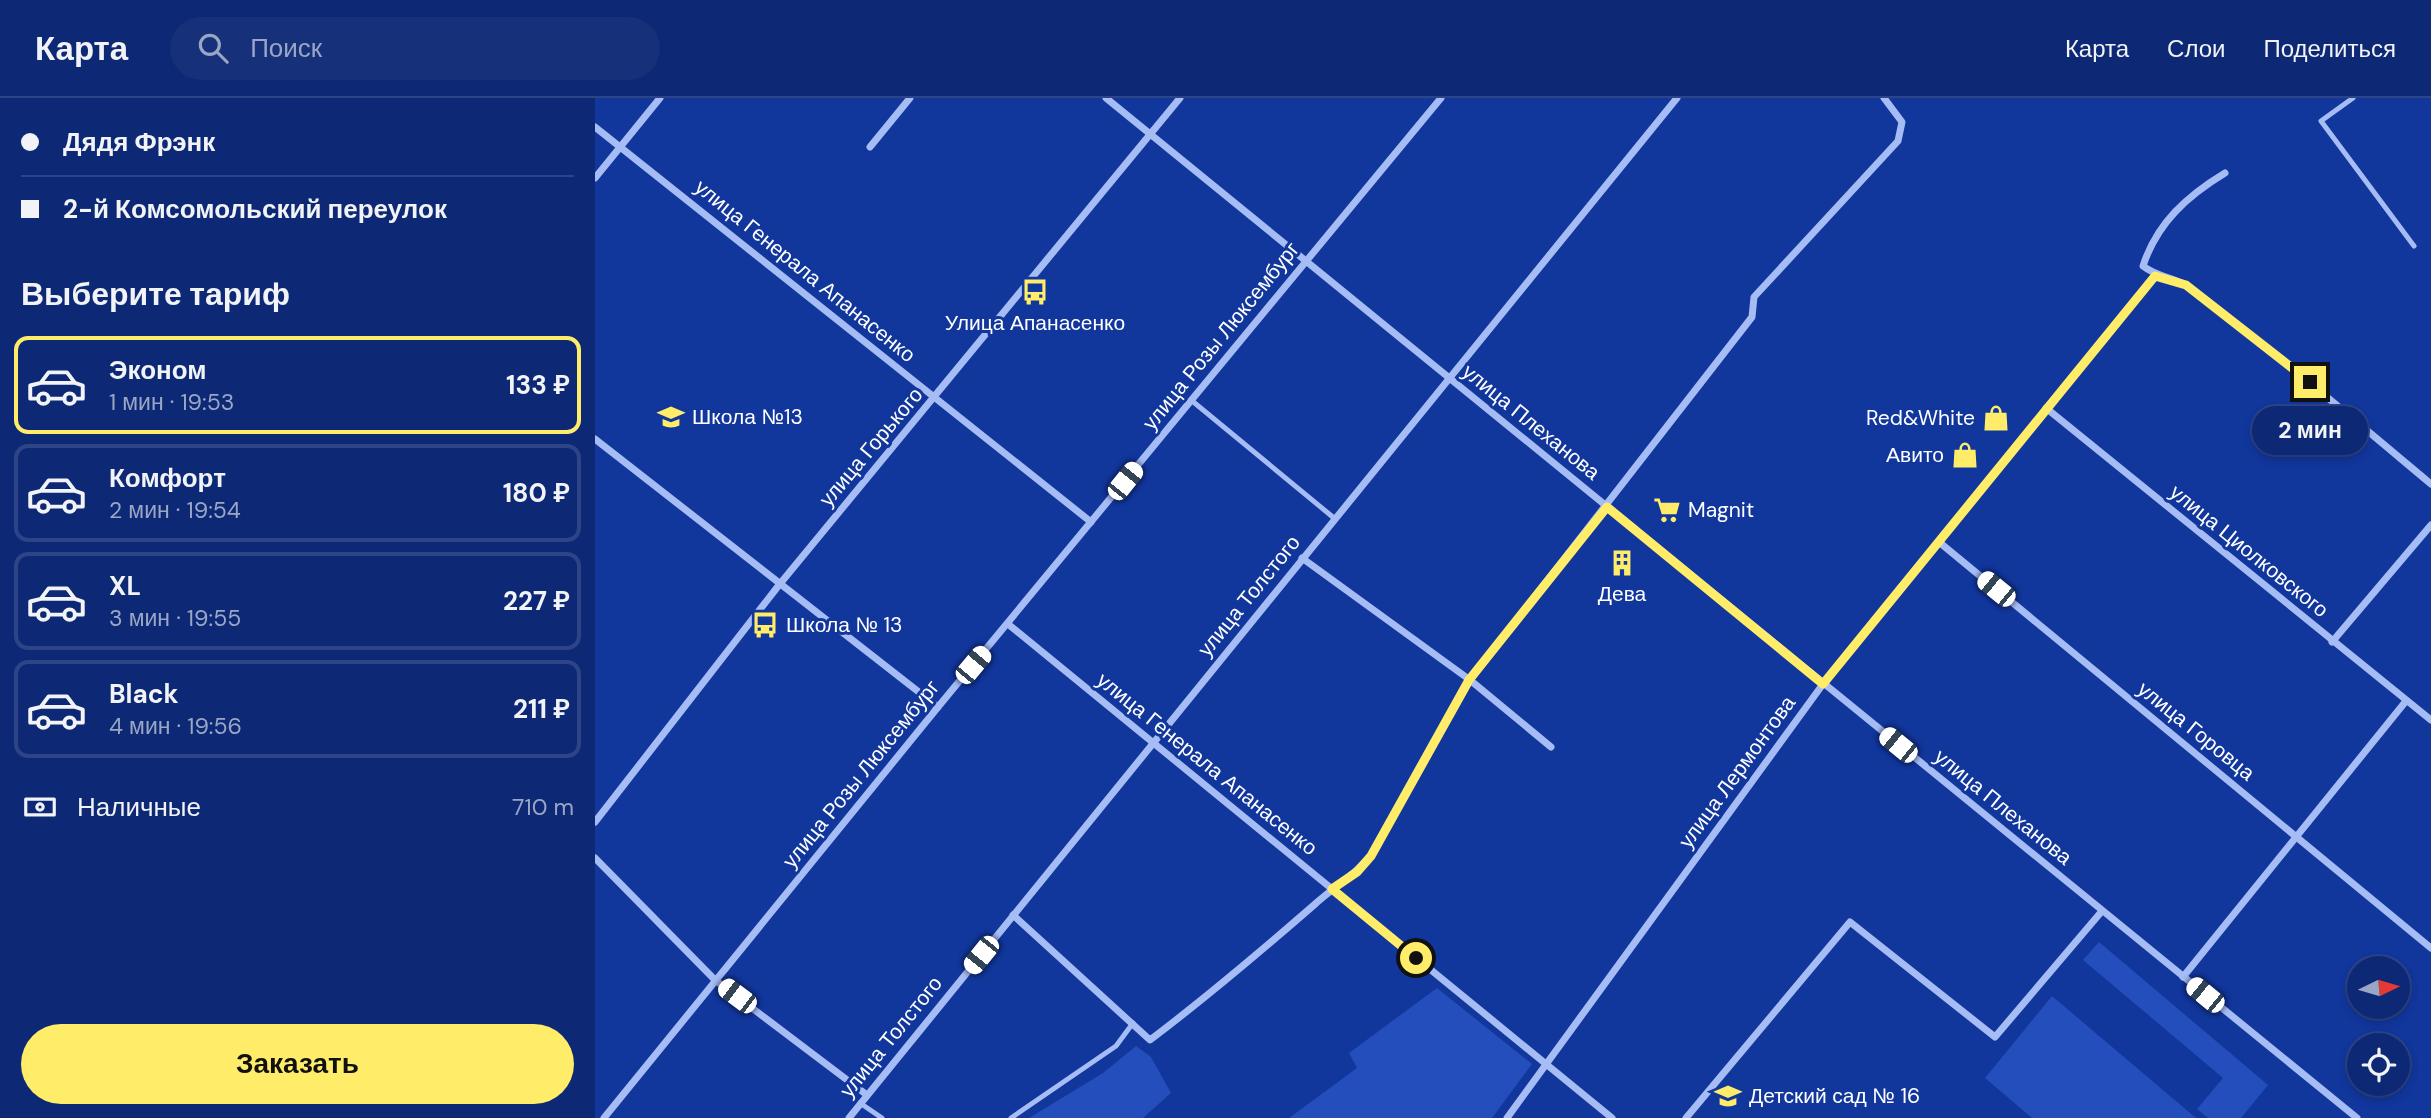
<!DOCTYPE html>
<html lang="ru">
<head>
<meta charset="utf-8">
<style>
	body { margin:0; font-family:"DM Sans",sans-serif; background:#16307a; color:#f1f3f6; height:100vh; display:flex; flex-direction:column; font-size:26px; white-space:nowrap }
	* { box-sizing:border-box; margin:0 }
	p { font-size:23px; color:#9aa6c5 }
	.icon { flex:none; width:38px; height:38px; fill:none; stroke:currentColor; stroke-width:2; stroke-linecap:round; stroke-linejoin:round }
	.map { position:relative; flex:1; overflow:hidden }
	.panel { display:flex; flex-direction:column; background:#0d2875; width:595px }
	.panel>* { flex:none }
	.top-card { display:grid; align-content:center; height:154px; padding:0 21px; background:#0d2875 }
	.needle { width:46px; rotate:85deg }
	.controls { position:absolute; left:1752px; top:858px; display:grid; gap:14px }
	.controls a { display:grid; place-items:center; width:63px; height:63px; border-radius:50%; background:#0d2875; box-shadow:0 4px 10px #0003,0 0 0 2px #2d4487; font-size:35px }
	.end { position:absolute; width:32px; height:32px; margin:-16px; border:9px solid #ffed69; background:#111; box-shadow:0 0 0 4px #111 }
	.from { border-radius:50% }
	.bubble { position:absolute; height:49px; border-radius:24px; background:#0d2875; box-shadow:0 4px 10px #0003,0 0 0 2px #2d4487; font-size:23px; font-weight:700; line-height:49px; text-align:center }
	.car { position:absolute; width:21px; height:42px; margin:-21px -10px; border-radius:9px; box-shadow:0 0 5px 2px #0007; background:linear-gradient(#fff 24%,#345 0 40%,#fff 0 76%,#345 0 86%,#fff 0) }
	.top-card b { display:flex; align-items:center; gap:24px; height:66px; font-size:26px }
	.top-card b+b { border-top:2px solid #2d4487 }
	.top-card i { width:18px; height:18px; background:#f1f3f6 }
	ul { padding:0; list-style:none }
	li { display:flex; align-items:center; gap:21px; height:98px; margin:0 14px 10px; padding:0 7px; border:4px solid #2d4487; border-radius:14px }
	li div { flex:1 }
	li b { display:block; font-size:26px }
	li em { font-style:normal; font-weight:700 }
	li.on { border-color:#ffed69 }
	li>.icon { width:63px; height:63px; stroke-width:1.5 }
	h2 { padding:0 21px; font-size:32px; line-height:84px }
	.pay { display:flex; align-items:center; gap:18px; height:77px; padding:0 21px; font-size:26px }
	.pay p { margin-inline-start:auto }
	.cta { display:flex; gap:14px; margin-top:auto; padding:14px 21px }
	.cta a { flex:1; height:80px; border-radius:42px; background:#ffed69; color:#111; font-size:28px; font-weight:700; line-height:80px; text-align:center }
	header { display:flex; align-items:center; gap:42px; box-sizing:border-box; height:98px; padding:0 35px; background:#0d2875; border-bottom:2px solid #2d4487 }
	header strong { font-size:33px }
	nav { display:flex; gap:38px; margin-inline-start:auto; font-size:24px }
	.search { width:490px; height:63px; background:#16307a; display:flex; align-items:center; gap:18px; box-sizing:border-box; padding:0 24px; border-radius:38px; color:#9aa6c5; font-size:26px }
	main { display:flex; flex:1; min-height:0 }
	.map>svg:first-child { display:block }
	.grass { fill:#244ebb }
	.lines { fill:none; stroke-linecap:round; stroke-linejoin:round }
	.service { stroke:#a6bcf5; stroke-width:5 }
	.minor { stroke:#a6bcf5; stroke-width:7 }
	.route { stroke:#ffed69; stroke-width:9 }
	.labels { text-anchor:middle; stroke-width:6; stroke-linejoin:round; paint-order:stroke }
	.street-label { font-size:21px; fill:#fff; stroke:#11369c }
	.poi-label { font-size:21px; fill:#fff; stroke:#11369c; text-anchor:start }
</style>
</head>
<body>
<header>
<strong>Карта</strong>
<div class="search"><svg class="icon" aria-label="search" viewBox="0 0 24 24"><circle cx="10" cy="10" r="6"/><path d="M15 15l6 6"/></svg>Поиск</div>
<nav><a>Карта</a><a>Слои</a><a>Поделиться</a></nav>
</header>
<main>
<section class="panel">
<div class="top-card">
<b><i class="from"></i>Дядя Фрэнк</b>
<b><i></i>2-й Комсомольский переулок</b>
</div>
<h2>Выберите тариф</h2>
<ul>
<li class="on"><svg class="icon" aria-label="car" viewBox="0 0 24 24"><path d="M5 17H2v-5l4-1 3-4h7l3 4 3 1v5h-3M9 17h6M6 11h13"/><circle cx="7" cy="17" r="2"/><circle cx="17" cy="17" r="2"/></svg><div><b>Эконом</b><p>1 мин · 19:53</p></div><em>133 ₽</em></li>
<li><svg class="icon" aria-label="car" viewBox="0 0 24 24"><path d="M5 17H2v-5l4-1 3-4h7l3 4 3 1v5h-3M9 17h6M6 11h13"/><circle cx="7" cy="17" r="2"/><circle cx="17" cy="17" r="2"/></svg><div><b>Комфорт</b><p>2 мин · 19:54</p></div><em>180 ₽</em></li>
<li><svg class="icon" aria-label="car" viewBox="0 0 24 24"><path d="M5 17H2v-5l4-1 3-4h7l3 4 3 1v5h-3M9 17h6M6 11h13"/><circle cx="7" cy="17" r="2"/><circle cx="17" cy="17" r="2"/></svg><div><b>XL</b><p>3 мин · 19:55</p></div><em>227 ₽</em></li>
<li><svg class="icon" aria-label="car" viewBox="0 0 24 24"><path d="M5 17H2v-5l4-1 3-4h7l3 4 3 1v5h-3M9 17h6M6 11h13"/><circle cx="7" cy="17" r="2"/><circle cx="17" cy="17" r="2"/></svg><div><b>Black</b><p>4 мин · 19:56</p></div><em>211 ₽</em></li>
</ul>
<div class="pay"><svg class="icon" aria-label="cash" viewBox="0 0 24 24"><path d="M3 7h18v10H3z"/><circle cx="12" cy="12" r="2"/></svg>Наличные<p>710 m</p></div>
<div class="cta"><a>Заказать</a></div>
</section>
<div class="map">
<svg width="1836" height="1020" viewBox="0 0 1836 1020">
	<rect width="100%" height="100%" fill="#11369c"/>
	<g class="grass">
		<polygon points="1504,844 1673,987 1646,1020 1613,1020 1602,1011 1628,980 1488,862"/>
		<polygon points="842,890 937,966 897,1020 694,1020 762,970 754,955"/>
		<polygon points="1457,898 1601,1020 1437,1020 1390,980"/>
		<polygon points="541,948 556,959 576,995 548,1020 434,1020 508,975"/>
	</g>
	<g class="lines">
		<g class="service">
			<polyline points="1758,0 1726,23 1819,148"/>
			<polyline points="596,302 739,420"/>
			<polyline points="265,1005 287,1020"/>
			<polyline points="416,1020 521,948 538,925"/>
		</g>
		<g class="minor">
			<polyline points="511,0 1762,1020"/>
			<polyline points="0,29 496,424"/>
			<polyline points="275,49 315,0"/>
			<path d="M 1630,75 C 1592,98 1562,125 1548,168 C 1563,180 1581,179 1595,190 C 1678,253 1757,320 1836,386"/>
			<polyline points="0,80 65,0"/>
			<polyline points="1451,310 1836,622"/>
			<polyline points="0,341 343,609"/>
			<polyline points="1344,444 1836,850"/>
			<polyline points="707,460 875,582 956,649"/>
			<polyline points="413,526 1017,1020"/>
			<polyline points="1737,544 1836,427"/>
			<polyline points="0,724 184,487 585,0"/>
			<polyline points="0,760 120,882 272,997"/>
			<path d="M 418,817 L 555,942 C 612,899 665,854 719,807 C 738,790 759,777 776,758 L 875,582 L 1157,219 L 1159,199 L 1303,43 L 1307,24 L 1289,0"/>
			<polyline points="1588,879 1811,603"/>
			<polyline points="9,1020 343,609 846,0"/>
			<polyline points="254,1020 1082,0"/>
			<polyline points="912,1020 1228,586 1560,178"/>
			<polyline points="1091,1020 1255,824 1400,939 1507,813"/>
		</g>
	</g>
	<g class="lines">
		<polyline class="route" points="821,860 737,791 762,774 776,758 874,582 1012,409 1228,586 1560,178 1591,187 1715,284"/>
	</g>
	<defs>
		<g id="bus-bare" transform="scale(2.1)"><path d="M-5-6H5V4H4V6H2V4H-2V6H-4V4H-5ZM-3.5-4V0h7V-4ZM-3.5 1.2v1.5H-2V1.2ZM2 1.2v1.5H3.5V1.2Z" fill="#ffed69" stroke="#11369c" stroke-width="2.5" paint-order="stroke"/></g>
		<g id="school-bare" transform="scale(2.1)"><path d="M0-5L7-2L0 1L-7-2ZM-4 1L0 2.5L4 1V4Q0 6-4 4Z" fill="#ffed69" stroke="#11369c" stroke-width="2.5" paint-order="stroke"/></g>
		<g id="shop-bare" transform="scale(2.1)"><path d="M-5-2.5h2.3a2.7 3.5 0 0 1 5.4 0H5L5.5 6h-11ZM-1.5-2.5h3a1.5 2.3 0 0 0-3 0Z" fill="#ffed69" stroke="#11369c" stroke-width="2.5" paint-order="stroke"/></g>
		<g id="supermarket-bare" transform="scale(2.1)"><path d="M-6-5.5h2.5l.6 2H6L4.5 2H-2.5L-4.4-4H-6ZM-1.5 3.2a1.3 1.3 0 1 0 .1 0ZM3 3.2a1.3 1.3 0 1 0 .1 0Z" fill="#ffed69" stroke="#11369c" stroke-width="2.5" paint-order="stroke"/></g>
		<g id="building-bare" transform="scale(2.1)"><path d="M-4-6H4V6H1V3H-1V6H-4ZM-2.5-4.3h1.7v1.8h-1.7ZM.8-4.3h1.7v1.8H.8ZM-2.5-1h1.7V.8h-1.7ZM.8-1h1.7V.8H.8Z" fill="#ffed69" stroke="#11369c" stroke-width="2.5" paint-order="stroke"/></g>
	</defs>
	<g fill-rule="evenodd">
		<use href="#bus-bare" x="440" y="194"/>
		<use href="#school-bare" x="76" y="319"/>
		<use href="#shop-bare" x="1401" y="320"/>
		<use href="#shop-bare" x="1370" y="357"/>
		<use href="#supermarket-bare" x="1072" y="412"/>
		<use href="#building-bare" x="1027" y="465"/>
		<use href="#bus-bare" x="170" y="527"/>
		<use href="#school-bare" x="1133" y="998"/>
	</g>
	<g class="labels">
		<g class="street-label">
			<text transform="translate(210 173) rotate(39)" y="7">улица Генерала Апанасенко</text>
			<text transform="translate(626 238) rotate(-51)" y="7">улица Розы Люксембург</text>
			<text transform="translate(936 324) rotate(39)" y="7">улица Плеханова</text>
			<text transform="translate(276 349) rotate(-50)" y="7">улица Горького</text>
			<text transform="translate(1654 453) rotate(39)" y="7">улица Циолковского</text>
			<text transform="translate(654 498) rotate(-51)" y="7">улица Толстого</text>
			<text transform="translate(1601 633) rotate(39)" y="7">улица Горовца</text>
			<text transform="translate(612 666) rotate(39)" y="7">улица Генерала Апанасенко</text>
			<text transform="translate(1142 674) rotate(-54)" y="7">улица Лермонтова</text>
			<text transform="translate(266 676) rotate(-51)" y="7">улица Розы Люксембург</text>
			<text transform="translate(1408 709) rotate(39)" y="7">улица Плеханова</text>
			<text transform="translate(296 939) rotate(-51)" y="7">улица Толстого</text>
		</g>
		<g class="poi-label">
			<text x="440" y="232" text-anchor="middle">Улица Апанасенко</text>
			<text x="97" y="326">Школа №13</text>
			<text x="1380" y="327" text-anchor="end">Red&amp;White</text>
			<text x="1349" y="364" text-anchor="end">Авито</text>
			<text x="1093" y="419">Magnit</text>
			<text x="1027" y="503" text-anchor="middle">Дева</text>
			<text x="191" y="534">Школа № 13</text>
			<text x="1154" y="1005">Детский сад № 16</text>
		</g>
	</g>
</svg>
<div class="controls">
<a><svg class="needle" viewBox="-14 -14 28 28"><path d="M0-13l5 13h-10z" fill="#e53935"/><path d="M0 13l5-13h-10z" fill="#9aa6c5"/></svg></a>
<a><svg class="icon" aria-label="locate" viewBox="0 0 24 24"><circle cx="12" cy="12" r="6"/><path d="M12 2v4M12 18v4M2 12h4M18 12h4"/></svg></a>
</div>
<i class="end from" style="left:821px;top:860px"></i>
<i class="end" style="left:1715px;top:284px"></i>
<div class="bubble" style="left:1657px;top:308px;width:116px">2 мин</div>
<i class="car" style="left:530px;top:383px;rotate:39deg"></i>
<i class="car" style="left:1401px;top:491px;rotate:309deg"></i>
<i class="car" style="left:378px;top:567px;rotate:40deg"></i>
<i class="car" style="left:1303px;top:647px;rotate:309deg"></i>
<i class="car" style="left:386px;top:857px;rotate:219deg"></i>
<i class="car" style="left:1610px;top:897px;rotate:309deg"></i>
<i class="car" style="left:142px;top:898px;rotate:307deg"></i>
</div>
</main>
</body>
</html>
